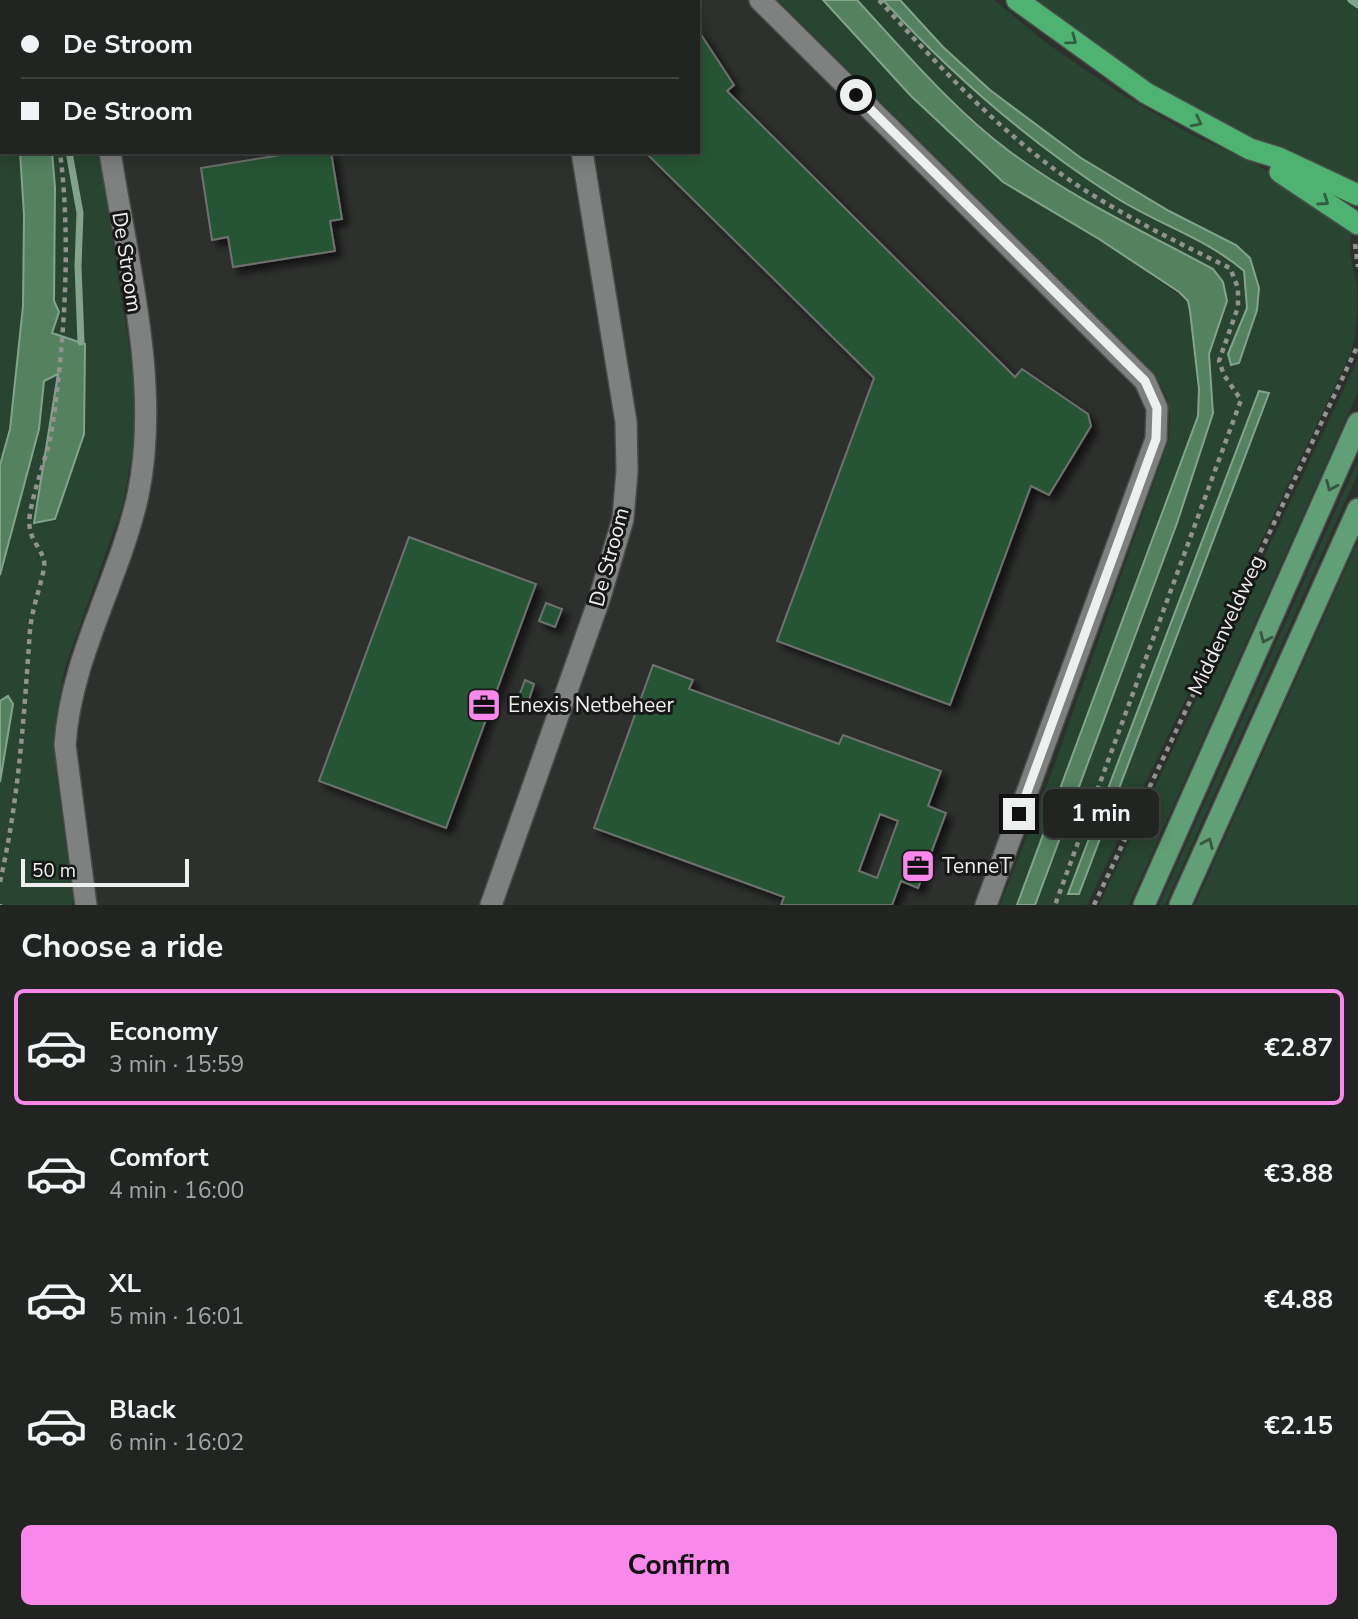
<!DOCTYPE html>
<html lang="en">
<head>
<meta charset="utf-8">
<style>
	body { margin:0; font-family:"Nunito Sans",sans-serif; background:#2e302f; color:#f1f3f6; height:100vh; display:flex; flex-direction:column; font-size:26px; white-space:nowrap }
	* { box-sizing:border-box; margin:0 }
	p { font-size:23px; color:#a2a4a5 }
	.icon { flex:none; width:38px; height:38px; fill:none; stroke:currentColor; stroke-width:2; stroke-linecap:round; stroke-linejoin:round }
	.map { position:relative; height:905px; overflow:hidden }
	.details { display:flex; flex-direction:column; background:#222422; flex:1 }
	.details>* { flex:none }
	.hud { position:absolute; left:0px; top:0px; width:700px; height:154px; box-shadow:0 4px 18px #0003,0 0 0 2px #3f4140; display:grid; align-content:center; height:154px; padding:0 21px; background:#222422 }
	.scale { position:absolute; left:21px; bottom:18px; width:168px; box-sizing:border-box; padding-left:7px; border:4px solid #eef0ef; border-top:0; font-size:19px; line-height:24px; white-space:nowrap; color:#eef0ef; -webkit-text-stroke:5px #171817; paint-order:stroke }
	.end { position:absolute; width:32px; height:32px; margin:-16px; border:9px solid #eef0ef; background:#111; box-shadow:0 0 0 4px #111 }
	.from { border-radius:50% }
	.bubble { position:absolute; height:49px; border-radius:10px; background:#222422; box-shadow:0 4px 18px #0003,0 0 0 2px #3f4140; font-size:23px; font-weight:700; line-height:49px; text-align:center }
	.hud b { display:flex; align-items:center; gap:24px; height:66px; font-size:26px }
	.hud b+b { border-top:2px solid #3f4140 }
	.hud i { width:18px; height:18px; background:#f1f3f6 }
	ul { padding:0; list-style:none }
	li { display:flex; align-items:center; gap:21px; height:116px; margin:0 14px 10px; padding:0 7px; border:4px solid transparent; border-radius:10px }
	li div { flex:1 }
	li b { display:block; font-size:26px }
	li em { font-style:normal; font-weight:700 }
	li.active { border-color:#f888e9 }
	li>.icon { width:63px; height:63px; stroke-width:1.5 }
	h2 { padding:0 21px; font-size:32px; line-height:84px }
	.button { display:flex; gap:14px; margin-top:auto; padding:14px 21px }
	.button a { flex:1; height:80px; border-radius:10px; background:#f888e9; color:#111; font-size:28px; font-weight:700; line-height:80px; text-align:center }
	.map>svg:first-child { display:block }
	.green { fill:#274530 }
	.water { fill:#548261; stroke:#82a38c; stroke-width:2 }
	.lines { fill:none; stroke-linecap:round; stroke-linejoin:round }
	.stream { stroke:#82a38c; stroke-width:7 }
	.building { fill:#285536; stroke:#6e716f; stroke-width:2; fill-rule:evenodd; filter:url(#shadow) }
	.minor-casing { stroke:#4a4c4a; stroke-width:24 }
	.major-casing { stroke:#4a4c4a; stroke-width:24 }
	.highway-casing { stroke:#4a4c4a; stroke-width:24 }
	.path { stroke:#919391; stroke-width:4.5; stroke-dasharray:5 5; stroke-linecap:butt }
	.minor { stroke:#7e817f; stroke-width:21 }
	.major { stroke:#619f76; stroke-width:21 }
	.highway { stroke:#4eb370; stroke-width:21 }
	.oneway { stroke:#305e3f }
	.oneway2 { stroke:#385542 }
	.route { stroke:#eef0ef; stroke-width:9 }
	.labels { text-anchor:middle; stroke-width:6; stroke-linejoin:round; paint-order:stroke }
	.street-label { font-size:21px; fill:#eef0ef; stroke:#171817 }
	.poi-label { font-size:21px; fill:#eef0ef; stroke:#171817; text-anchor:start }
</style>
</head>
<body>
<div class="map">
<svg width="1358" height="905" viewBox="0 0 1358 905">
	<defs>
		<filter id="shadow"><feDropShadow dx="6" dy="6" stdDeviation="3.5" flood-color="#0009"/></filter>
	</defs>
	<rect width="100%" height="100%" fill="#2e302e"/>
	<g class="green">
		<path d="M 778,0 L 823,0 L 911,96 L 1003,182 L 1099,239 L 1188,301 L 1199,389 L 1198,416 L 1017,905 L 1000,905 L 1053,769 L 1168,442 C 1174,409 1168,389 1146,365 Z"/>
		<path d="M 857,0 L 994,0 L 1048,44 L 1115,90 L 1188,133 L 1258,165 L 1353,231 C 1345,253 1354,264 1357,285 C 1358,308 1357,331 1351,353 L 1087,905 L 1035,905 L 1177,523 L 1209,427 L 1214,406 L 1209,354 L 1225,312 L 1080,198 L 1008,150 L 934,84 Z"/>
		<polygon points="1029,0 1358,0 1358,186 1216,120 1142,80"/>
		<path d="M 0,15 L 2,152 L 20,152 C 27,256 27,363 0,465 Z"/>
		<polygon points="52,152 99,152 134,380 135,435 123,505 65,667 55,722 56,770 73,900 72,905 0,905 0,575 39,429 44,381 58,374 85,344 52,333 59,312 54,301 55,187"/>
		<polygon points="1358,359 1358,391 1354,401 1129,905 1099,905"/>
		<polygon points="1358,460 1358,473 1334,527 1165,905 1159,905"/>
		<polygon points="1358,541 1358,905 1195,905"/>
	</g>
	<g class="water">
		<path d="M 823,0 L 857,0 C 905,52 952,108 1009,151 C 1072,198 1144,232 1213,269 L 1223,282 L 1227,301 L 1209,354 L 1213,413 L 1177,523 L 1035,905 L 1017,905 L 1198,416 L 1199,389 L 1190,311 L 1188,301 L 1179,292 L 1099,239 L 1003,182 L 911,96 Z"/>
		<path d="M 883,0 L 900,0 L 943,47 L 990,90 L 1081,158 L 1169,211 L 1236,245 L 1250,258 L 1259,288 L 1257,310 L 1239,363 L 1231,365 L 1228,354 L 1247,308 L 1244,271 C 1206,238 1157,224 1115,197 C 1029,142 952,75 883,0 Z"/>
		<polygon points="20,152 52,152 55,187 54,301 59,312 52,333 85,344 84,434 55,519 34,523 58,374 44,381 39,429 0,575 0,465 10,429 23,306 24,215"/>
		<polygon points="1259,391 1269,393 1079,894 1068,894"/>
		<polygon points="8,696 13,704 0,782 0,701"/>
	</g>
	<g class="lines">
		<g class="stream">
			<polyline points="38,0 39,2"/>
			<polyline points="1351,0 1358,5"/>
			<polyline points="69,152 80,213 78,266 81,342"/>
		</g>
	</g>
	<g class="building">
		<rect x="183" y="0" width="300" height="2"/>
		<polygon points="698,30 734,85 727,91 1015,377 1022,369 1088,414 1091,426 1049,495 1031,486 950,705 777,641 874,378 645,152 698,152"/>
		<polygon points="299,152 331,152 342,219 330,221 335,251 233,267 228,237 212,240 201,168"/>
		<polygon points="409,537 536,584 446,828 319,781"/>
		<polygon points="546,603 562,609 555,627 539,621"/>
		<path d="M 653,665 L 693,680 L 689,689 L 839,744 L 843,735 L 941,771 L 928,806 L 946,813 L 918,888 L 901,881 L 892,905 L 781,905 L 784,897 L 594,828 ZM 880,814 L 898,821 L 877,878 L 859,871 Z"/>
		<polygon points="525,680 534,684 528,703 518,699"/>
	</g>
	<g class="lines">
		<g class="minor-casing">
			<g id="minor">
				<polyline points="86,0 86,2"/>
				<polyline points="760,0 1145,381 1157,408 1156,439 986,905"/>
				<polyline points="613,2 615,0"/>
				<path d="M 86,905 L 65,745 C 71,656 119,581 138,495 C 161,386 127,261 110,152"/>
				<polyline points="491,905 599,600 623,519 627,471 626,422 582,152"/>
			</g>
		</g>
		<g class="major-casing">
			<g id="major">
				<polyline points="1144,905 1358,423"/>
				<polyline points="1180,905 1358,509"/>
			</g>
		</g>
		<g class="highway-casing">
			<g id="highway">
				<polyline points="1017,0 1146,93 1250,149 1279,158 1358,195"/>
				<polyline points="1280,172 1358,224"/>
			</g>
		</g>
		<g class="path">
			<polyline points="31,0 32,2"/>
			<path d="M 879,0 C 940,68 1006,139 1083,189 C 1130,219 1180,244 1230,268 L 1238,288 L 1238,307 L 1219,361 L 1224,375 L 1241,400 L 1055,905"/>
			<polyline points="1355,244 1358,267"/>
			<path d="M 0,882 C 19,799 24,715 30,630 C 32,609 40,589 44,568 C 47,549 25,542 30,514 C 35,483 49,453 53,422 C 65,336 71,238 60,152"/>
			<polyline points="0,904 0,905"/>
			<polyline points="1094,905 1358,345"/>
		</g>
		<use href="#minor" class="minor"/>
		<use href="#major" class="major"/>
		<use href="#highway" class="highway"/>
	</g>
	<defs><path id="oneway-chevron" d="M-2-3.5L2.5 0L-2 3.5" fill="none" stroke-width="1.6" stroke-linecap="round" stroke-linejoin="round" transform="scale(1.75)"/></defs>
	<g class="oneway">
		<use href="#oneway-chevron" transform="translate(1072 40) rotate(36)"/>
		<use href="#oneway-chevron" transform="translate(1197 122) rotate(27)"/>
		<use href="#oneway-chevron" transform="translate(1324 201) rotate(35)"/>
	</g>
	<g class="oneway2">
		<use href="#oneway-chevron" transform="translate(1331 486) rotate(113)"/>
		<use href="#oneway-chevron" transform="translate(1265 638) rotate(114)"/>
		<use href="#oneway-chevron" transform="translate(1208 843) rotate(-66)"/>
	</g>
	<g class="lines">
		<polyline class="route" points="856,95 1145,381 1157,408 1156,439 1019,814"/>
	</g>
	<defs>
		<g id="office-square" transform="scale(1.75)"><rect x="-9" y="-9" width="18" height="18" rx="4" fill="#f888e9" stroke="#171817"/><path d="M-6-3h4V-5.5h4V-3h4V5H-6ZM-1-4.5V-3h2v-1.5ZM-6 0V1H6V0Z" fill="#111"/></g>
	</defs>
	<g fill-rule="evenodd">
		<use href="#office-square" x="484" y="705"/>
		<use href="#office-square" x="918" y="866"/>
	</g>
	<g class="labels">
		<g class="street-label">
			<text transform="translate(127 262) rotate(81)" y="7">De Stroom</text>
			<text transform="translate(609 557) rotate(-75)" y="7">De Stroom</text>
			<text transform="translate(1226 625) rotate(-65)" y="7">Middenveldweg</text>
		</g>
		<g class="poi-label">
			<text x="508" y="712">Enexis Netbeheer</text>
			<text x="942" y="873">TenneT</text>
		</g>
	</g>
</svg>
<div class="scale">50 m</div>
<i class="end from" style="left:856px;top:95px"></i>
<i class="end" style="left:1019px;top:814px"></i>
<div class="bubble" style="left:1043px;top:789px;width:116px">1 min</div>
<div class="hud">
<b><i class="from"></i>De Stroom</b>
<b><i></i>De Stroom</b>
</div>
</div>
<section class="details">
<h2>Choose a ride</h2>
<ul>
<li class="active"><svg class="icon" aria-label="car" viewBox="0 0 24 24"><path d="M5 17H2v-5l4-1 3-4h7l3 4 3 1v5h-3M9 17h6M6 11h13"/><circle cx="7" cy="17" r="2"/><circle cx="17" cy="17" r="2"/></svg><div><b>Economy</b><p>3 min · 15:59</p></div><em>€2.87</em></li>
<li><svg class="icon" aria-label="car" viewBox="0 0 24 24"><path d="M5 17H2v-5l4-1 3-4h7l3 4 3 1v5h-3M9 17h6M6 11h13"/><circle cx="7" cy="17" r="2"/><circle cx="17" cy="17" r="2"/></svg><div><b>Comfort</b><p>4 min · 16:00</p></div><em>€3.88</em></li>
<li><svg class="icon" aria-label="car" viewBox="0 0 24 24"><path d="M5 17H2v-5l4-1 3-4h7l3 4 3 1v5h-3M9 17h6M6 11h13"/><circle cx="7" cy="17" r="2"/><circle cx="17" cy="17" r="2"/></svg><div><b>XL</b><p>5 min · 16:01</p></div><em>€4.88</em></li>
<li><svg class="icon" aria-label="car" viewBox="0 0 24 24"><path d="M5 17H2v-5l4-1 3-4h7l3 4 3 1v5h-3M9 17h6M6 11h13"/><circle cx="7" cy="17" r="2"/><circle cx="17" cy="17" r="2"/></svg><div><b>Black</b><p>6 min · 16:02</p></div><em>€2.15</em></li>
</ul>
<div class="button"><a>Confirm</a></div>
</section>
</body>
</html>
